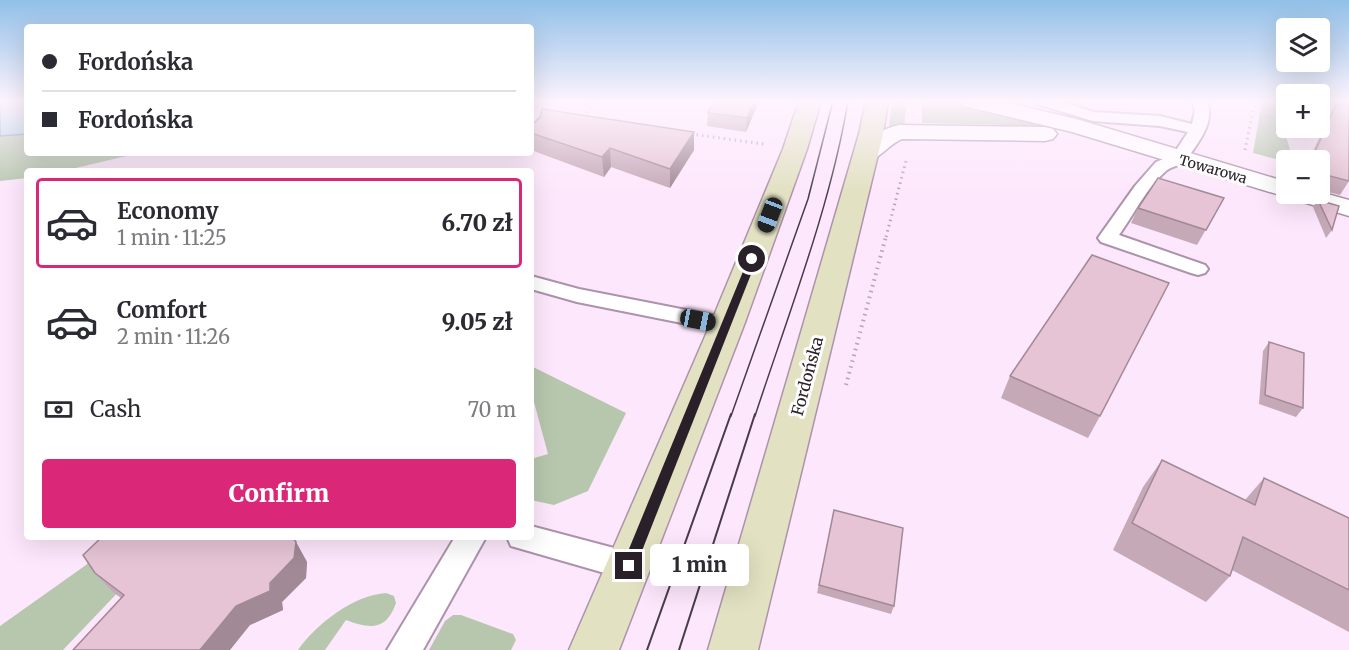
<!DOCTYPE html>
<html lang="en">
<head>
<meta charset="utf-8">
<style>
	body { margin:0; font-family:Merriweather,serif; background:#f2f2f3; color:#2b2b33; height:100vh; display:flex; flex-direction:column; font-size:22px; white-space:nowrap }
	* { box-sizing:border-box; margin:0 }
	p { font-size:20px; color:#7c7c81 }
	.icon { flex:none; width:33px; height:33px; fill:none; stroke:currentColor; stroke-width:2; stroke-linecap:round; stroke-linejoin:round }
	.map { position:relative; flex:1; overflow:hidden }
	.sheet { position:absolute; left:24px; top:168px; width:510px; height:372px; display:flex; flex-direction:column; background:#fff; border-radius:6px; box-shadow:0 6px 24px #0002 }
	.sheet>* { flex:none }
	.hud { position:absolute; left:24px; top:24px; width:510px; height:132px; border-radius:6px; box-shadow:0 6px 24px #0002; display:grid; align-content:center; height:132px; padding:0 18px; background:#fff }
	.controls { position:absolute; left:1276px; top:18px; display:grid; gap:12px }
	.controls a { display:grid; place-items:center; width:54px; height:54px; border-radius:6px; background:#fff; box-shadow:0 6px 24px #0002; font-size:30px }
	.end { position:absolute; width:27px; height:27px; margin:-14px; border:8px solid #292029; background:#fff; box-shadow:0 0 0 3px #fff }
	.from { border-radius:50% }
	.bubble { position:absolute; height:42px; border-radius:6px; background:#fff; box-shadow:0 6px 24px #0002; font-size:20px; font-weight:800; line-height:42px; text-align:center }
	.car { position:absolute; width:18px; height:36px; margin:-18px -9px; border-radius:8px; box-shadow:0 0 4px 2px #0007; background:linear-gradient(#222 24%,#8ab4d8 0 40%,#222 0 76%,#8ab4d8 0 86%,#222 0) }
	.hud b { display:flex; align-items:center; gap:21px; height:57px; font-size:22px }
	.hud b+b { border-top:2px solid #e1e1e2 }
	.hud i { width:15px; height:15px; background:#2b2b33 }
	ul { padding:10px 0 0; list-style:none }
	li { display:flex; align-items:center; gap:18px; height:90px; margin:0 12px 9px; padding:0 6px; border:3px solid transparent; border-radius:6px }
	li div { flex:1 }
	li b { display:block; font-size:22px }
	li em { font-style:normal; font-weight:800 }
	li.selected { border-color:#db2777 }
	li>.icon { width:54px; height:54px; stroke-width:1.5 }
	.pay { display:flex; align-items:center; gap:15px; height:66px; padding:0 18px; font-size:22px }
	.pay p { margin-inline-start:auto }
	.cta { display:flex; gap:12px; margin-top:auto; padding:12px 18px }
	.cta a { flex:1; height:69px; border-radius:6px; background:#db2777; color:#fff; font-size:24px; font-weight:800; line-height:69px; text-align:center }
	.map>svg:first-child { display:block }
	.green { fill:#b7c7ae }
	.water { fill:#aed1e9; stroke:#869caf; stroke-width:1.5 }
	.lines { fill:none; stroke-linecap:round; stroke-linejoin:round }
	.service-casing { stroke:#ac93ab; stroke-width:4 }
	.minor-casing { stroke:#ac93ab; stroke-width:3 }
	.secondary-casing { stroke:#ac93ab; stroke-width:3 }
	.path-far1 { stroke:#b7a5b6; stroke-width:3; stroke-dasharray:1.5 4; stroke-linecap:butt }
	.path { stroke:#b7a5b6; stroke-width:4; stroke-dasharray:1.5 4.5; stroke-linecap:butt }
	.service { fill:#fff; fill-rule:evenodd }
	.minor { fill:#fff; fill-rule:evenodd }
	.secondary { fill:#e2e1c2; fill-rule:evenodd }
	.tram-far1 { stroke:#473c47; stroke-width:1.5 }
	.tram { stroke:#473c47; stroke-width:2 }
	.wall { fill:#c6a9b7 }
	.shaded-wall { fill:#a18995 }
	.building { fill:#e6c4d5; stroke:#a18995; stroke-width:1.5 }
	.route { fill:#292029 }
	.labels { text-anchor:middle; stroke-width:6; stroke-linejoin:round; paint-order:stroke }
	.far-street-label { font-size:14px; fill:#292029; stroke:#fcfcfc }
	.street-label { font-size:16px; fill:#292029; stroke:#fcfcfc }
</style>
</head>
<body>
<div class="map">
<svg width="1349" height="650" viewBox="0 0 1349 650">
	<rect width="100%" height="100%" fill="#fde7fc"/>
	<g class="green">
		<polygon points="892,101 907,101 904,126 889,128"/>
		<polygon points="922,101 956,101 1044,123 1048,126 922,123"/>
		<polygon points="1262,101 1281,101 1278,109 1293,160 1287,162 1253,153"/>
		<polygon points="27,134 27,153 139,153 63,171 27,171 27,178 0,181 0,136"/>
		<polygon points="531,366 626,413 588,491 554,505 531,500 531,459 548,454 531,391"/>
		<polygon points="114,537 125,585 63,650 0,650 0,626 86,565"/>
		<path d="M 386,593 L 394,596 L 396,603 C 386,631 370,629 346,620 L 325,650 L 298,650 C 316,624 354,595 386,593 Z"/>
		<polygon points="453,615 461,615 513,634 516,640 511,650 429,650 445,621"/>
	</g>
	<polygon class="water" points="0,101 27,101 27,134 0,136"/>
	<g class="lines">
		<g class="service-casing">
			<g id="service">
				<path d="M 1035,101 L 1059,101 L 1094,112 L 1160,116 L 1192,124 L 1195,111 L 1192,101 L 1207,101 C 1215,123 1199,141 1187,159 C 1182,166 1174,165 1167,170 C 1147,187 1134,214 1119,235 L 1205,265 L 1208,269 L 1205,273 L 1198,275 L 1191,273 L 1101,242 L 1098,238 L 1135,186 L 1156,162 L 1173,155 L 1188,132 L 1160,126 L 1093,121 L 1037,104 Z"/>
				<polygon points="531,276 579,289 727,318 735,320 738,325 735,330 727,332 577,302 531,289"/>
				<polygon points="531,526 629,552 640,556 644,566 640,576 629,580 511,546 507,537 531,537"/>
				<polygon points="455,537 486,537 423,650 387,650"/>
			</g>
		</g>
		<g class="minor-casing">
			<g id="minor">
				<polygon points="961,101 1001,101 1080,120 1287,182 1287,194 1320,194 1320,192 1349,200 1349,216 1072,132 964,106"/>
				<path d="M 899,125 L 1045,127 L 1053,129 L 1057,134 L 1053,139 L 1045,141 L 902,139 C 885,146 878,165 857,160 L 854,155 C 864,140 881,129 899,125 Z"/>
			</g>
		</g>
		<g class="secondary-casing">
			<g id="secondary">
				<polygon points="799,101 821,101 807,149 744,325 619,650 569,650 710,325 783,149"/>
				<polygon points="866,101 888,101 883,134 758,650 708,650 859,134"/>
			</g>
		</g>
		<g class="path-far1">
			<polyline points="531,106 548,110"/>
			<polyline points="584,118 593,101"/>
			<polyline points="691,134 764,144"/>
			<polyline points="1245,150 1255,101"/>
			<polyline points="886,237 906,161"/>
		</g>
		<polyline class="path" points="846,385 886,236"/>
		<use href="#service" class="service"/>
		<use href="#minor" class="minor"/>
		<use href="#secondary" class="secondary"/>
		<g class="tram-far1">
			<polyline points="731,416 808,199 833,101"/>
			<path d="M 755,416 C 788,315 831,205 848,101"/>
		</g>
		<g class="tram">
			<polyline points="647,650 731,414"/>
			<polyline points="679,650 755,414"/>
		</g>
	</g>
	<g class="wall">
		<polygon points="714,101 759,101 746,132 707,126 708,113"/>
		<polygon points="1336,101 1349,101 1349,181 1340,195 1320,190 1320,160 1309,160"/>
		<polygon points="531,126 694,132 694,150 670,188 611,167 604,177 531,150"/>
		<polygon points="1224,198 1197,245 1131,223 1138,208"/>
		<polygon points="1318,200 1332,230 1326,238 1313,207"/>
		<polygon points="1269,342 1303,408 1296,417 1259,404 1263,351"/>
		<polygon points="1010,376 1100,416 1088,438 1001,398"/>
		<polygon points="1162,460 1245,500 1264,478 1349,518 1349,632 1232,570 1230,576 1206,602 1113,550 1143,487"/>
		<polygon points="834,510 894,606 891,614 817,593"/>
		<polygon points="296,542 307,562 306,578 282,602 283,610 250,625 121,598 113,592 95,573"/>
	</g>
	<g class="shaded-wall">
		<polygon points="754,101 759,101 746,132 747,118"/>
		<polygon points="694,132 694,150 670,188 670,169"/>
		<polygon points="610,148 611,167 604,177 602,157"/>
		<polygon points="1330,176 1321,190 1320,190 1320,177"/>
		<polygon points="296,542 307,562 306,578 282,602 283,610 250,625 230,650 200,650 236,606 270,583"/>
	</g>
	<g class="building">
		<polygon points="714,101 754,101 747,118 708,113"/>
		<polygon points="1338,101 1349,101 1349,181 1330,176 1320,177 1320,160 1311,160"/>
		<polygon points="542,109 694,132 670,169 610,148 602,157 531,133 531,126 540,117"/>
		<polygon points="1158,178 1224,198 1206,230 1138,208"/>
		<polygon points="1318,200 1339,206 1332,230"/>
		<polygon points="1092,255 1169,283 1100,416 1010,376"/>
		<polygon points="1269,342 1304,353 1303,408 1265,395"/>
		<polygon points="1162,460 1255,505 1264,478 1349,518 1349,590 1243,537 1230,576 1132,523"/>
		<polygon points="834,510 903,528 894,606 819,585"/>
		<polygon points="102,537 292,537 296,542 294,558 270,583 270,591 236,606 200,650 73,650 124,595 95,573 83,555"/>
	</g>
	<linearGradient id="sky" x2="0" y2="1"><stop stop-color="#91c0e8"/><stop offset="0.53" stop-color="#fef4fe"/><stop offset="1" stop-color="#fef4fe" stop-opacity="0"/></linearGradient>
	<rect width="1349" height="192" fill="url(#sky)"/>
	<polygon class="route" points="749,257 757,259 636,566 634,570 629,572 624,570 622,566"/>
	<g class="labels">
		<g class="far-street-label">
			<text transform="translate(1213 169) rotate(16)" y="5">Towarowa</text>
		</g>
		<g class="street-label">
			<text transform="translate(807 376) rotate(-75)" y="6">Fordońska</text>
		</g>
	</g>
</svg>
<div class="controls">
<a><svg class="icon" aria-label="layers" viewBox="0 0 24 24"><path d="M12 4l9 5-9 5-9-5zM3 14l9 5 9-5"/></svg></a>
<a>+</a>
<a>−</a>
</div>
<i class="end from" style="left:752px;top:259px"></i>
<i class="end" style="left:629px;top:566px"></i>
<div class="bubble" style="left:650px;top:544px;width:99px">1 min</div>
<i class="car" style="left:770px;top:215px;rotate:201deg"></i>
<i class="car" style="left:698px;top:320px;rotate:101deg"></i>
<div class="hud">
<b><i class="from"></i>Fordońska</b>
<b><i></i>Fordońska</b>
</div>
<section class="sheet">
<ul>
<li class="selected"><svg class="icon" aria-label="car" viewBox="0 0 24 24"><path d="M5 17H2v-5l4-1 3-4h7l3 4 3 1v5h-3M9 17h6M6 11h13"/><circle cx="7" cy="17" r="2"/><circle cx="17" cy="17" r="2"/></svg><div><b>Economy</b><p>1 min · 11:25</p></div><em>6.70 zł</em></li>
<li><svg class="icon" aria-label="car" viewBox="0 0 24 24"><path d="M5 17H2v-5l4-1 3-4h7l3 4 3 1v5h-3M9 17h6M6 11h13"/><circle cx="7" cy="17" r="2"/><circle cx="17" cy="17" r="2"/></svg><div><b>Comfort</b><p>2 min · 11:26</p></div><em>9.05 zł</em></li>
</ul>
<div class="pay"><svg class="icon" aria-label="cash" viewBox="0 0 24 24"><path d="M3 7h18v10H3z"/><circle cx="12" cy="12" r="2"/></svg>Cash<p>70 m</p></div>
<div class="cta"><a>Confirm</a></div>
</section>
</div>
</body>
</html>
